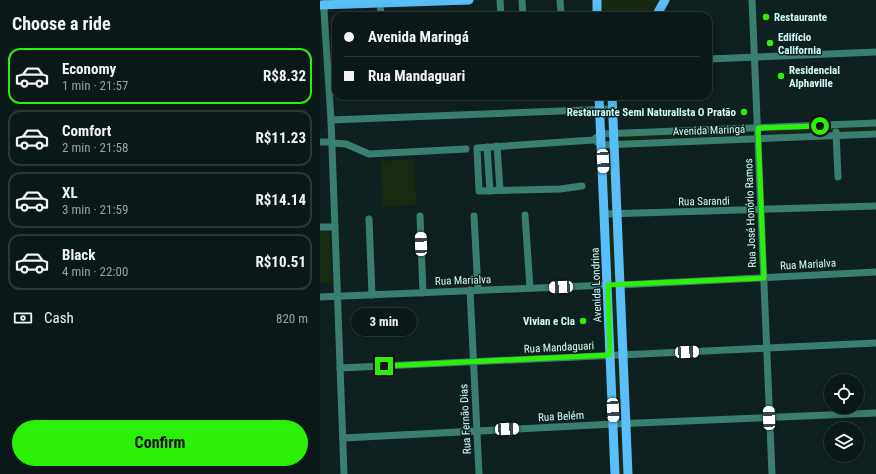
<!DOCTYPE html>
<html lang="en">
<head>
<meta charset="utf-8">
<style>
	body { margin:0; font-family:"Roboto Condensed",sans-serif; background:#132120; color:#f1f3f6; height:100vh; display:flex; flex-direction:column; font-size:15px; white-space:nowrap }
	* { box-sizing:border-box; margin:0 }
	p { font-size:13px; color:#99a0a1 }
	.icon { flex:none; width:22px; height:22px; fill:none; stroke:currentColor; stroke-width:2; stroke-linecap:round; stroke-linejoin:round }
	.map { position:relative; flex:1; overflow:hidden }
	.drawer { display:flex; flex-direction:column; background:#0a1817; width:320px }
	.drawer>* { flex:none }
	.banner { position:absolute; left:12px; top:12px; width:380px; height:88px; border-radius:12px; box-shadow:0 4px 16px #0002,0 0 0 1px #2a3736; display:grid; align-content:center; height:88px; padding:0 12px; background:#0a1817 }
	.fabs { position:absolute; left:504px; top:374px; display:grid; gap:8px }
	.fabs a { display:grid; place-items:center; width:40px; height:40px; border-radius:50%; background:#0a1817; box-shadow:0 4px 16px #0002,0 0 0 1px #2a3736; font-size:20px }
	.end { position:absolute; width:18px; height:18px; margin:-9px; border:5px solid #2df009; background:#111; box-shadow:0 0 0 2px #111 }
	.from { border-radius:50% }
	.bubble { position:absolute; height:28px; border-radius:14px; background:#0a1817; box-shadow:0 4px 16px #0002,0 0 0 1px #2a3736; font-size:13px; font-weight:700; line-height:28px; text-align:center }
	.car { position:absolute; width:12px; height:24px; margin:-12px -6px; border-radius:5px; box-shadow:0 0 3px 1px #0007; background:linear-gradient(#fff 24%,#345 0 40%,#fff 0 76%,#345 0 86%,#fff 0) }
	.banner b { display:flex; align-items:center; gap:14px; height:38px; font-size:15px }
	.banner b+b { border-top:1px solid #2a3736 }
	.banner i { width:10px; height:10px; background:#f1f3f6 }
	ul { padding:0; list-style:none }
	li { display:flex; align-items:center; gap:12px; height:56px; margin:0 8px 6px; padding:0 4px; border:2px solid #2a3736; border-radius:12px }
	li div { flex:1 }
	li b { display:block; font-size:15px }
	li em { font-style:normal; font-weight:700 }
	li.current { border-color:#2df009 }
	li>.icon { width:36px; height:36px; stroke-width:1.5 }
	h2 { padding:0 12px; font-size:18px; line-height:48px }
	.pay { display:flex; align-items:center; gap:10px; height:44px; padding:0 12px; font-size:15px }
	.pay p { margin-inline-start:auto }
	.cta { display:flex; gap:8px; margin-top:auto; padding:8px 12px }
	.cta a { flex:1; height:46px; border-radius:24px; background:#2df009; color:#111; font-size:16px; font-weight:700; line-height:46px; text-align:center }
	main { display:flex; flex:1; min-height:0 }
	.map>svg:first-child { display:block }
	.green { fill:#182a11 }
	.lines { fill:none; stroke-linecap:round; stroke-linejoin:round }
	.minor { stroke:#3a7e6f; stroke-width:7 }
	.major { stroke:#5abef9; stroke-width:9 }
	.route { stroke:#2df009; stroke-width:5 }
	.poi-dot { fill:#2df009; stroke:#0e201f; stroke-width:1.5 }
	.labels { text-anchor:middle; stroke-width:3; stroke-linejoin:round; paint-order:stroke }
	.poi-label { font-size:11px; font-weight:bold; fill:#cffdf7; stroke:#0e201f; text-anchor:start }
	.street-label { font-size:11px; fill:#cffdf7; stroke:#0e201f }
</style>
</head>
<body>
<main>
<section class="drawer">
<h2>Choose a ride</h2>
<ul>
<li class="current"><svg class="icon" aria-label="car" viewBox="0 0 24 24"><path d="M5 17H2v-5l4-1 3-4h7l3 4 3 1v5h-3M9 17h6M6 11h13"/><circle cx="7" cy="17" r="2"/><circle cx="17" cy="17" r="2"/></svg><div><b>Economy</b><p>1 min · 21:57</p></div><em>R$8.32</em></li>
<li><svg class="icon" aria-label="car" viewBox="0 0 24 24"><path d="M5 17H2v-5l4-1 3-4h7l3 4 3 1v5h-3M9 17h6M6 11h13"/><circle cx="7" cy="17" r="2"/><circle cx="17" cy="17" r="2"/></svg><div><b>Comfort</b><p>2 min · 21:58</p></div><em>R$11.23</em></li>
<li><svg class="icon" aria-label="car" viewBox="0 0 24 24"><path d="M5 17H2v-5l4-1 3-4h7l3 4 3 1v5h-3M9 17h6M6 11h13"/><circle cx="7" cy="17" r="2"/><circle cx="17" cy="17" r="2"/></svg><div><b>XL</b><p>3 min · 21:59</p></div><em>R$14.14</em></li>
<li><svg class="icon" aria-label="car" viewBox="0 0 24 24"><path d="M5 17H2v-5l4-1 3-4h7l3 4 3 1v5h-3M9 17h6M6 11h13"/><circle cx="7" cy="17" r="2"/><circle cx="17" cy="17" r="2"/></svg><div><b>Black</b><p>4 min · 22:00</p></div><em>R$10.51</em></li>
</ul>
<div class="pay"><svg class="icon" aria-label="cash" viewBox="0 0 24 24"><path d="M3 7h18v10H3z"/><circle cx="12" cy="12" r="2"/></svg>Cash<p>820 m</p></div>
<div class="cta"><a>Confirm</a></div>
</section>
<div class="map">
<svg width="556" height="474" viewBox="0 0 556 474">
	<rect width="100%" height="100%" fill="#0e201f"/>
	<g class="green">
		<polygon points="281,0 343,0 333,16 282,16"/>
		<polygon points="556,126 556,130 447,134 447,130"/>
		<polygon points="429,132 429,135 304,140 304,136"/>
		<polygon points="289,152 291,153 293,204 292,205 288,203 286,154"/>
		<polygon points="94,159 96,205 63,207 61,161"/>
		<polygon points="289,225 294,225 296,278 291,278"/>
		<polygon points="0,228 10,228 12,282 0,283"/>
		<polygon points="297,292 298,349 293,349 292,293"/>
		<polygon points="299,360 302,416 297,416 294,361"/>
		<polygon points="300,436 303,437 305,474 299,474"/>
	</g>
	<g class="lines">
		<g class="minor">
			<polyline points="6,0 4,11 11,120 24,474"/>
			<polyline points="180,0 181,16"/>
			<polyline points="202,0 203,16"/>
			<polyline points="240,0 241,13 244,16"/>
			<polyline points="432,0 452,474"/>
			<polyline points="60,3 61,16"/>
			<polyline points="255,16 277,14"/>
			<polyline points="388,59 556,52"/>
			<polyline points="11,120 292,109"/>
			<polyline points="516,132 518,177"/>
			<polyline points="0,142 12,142"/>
			<polyline points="277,142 282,145 556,134"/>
			<polyline points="12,143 26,144 49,154 146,149"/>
			<polyline points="177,146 180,190"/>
			<polyline points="167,147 170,191"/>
			<polyline points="262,186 240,189 159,191 157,148 273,140 281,134 556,123"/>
			<polyline points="285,214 556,206"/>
			<polyline points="205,215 210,288"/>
			<polyline points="100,216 103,293"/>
			<polyline points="154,216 158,290"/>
			<polyline points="49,219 52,295"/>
			<polyline points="0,227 15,227"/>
			<polyline points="300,285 556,272"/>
			<polyline points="150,290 159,474"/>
			<polyline points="0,297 288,285"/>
			<polyline points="20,368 556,343"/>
			<polyline points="23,438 294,424 556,413"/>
		</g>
		<g class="major">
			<polyline points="277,0 277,16"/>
			<polyline points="0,5 149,0"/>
			<polyline points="336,16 345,0"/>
			<polyline points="279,96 295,474"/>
			<polyline points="292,96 308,474"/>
		</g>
	</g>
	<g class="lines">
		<polyline class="route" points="64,366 290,355 288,285 444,278 438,128 500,126"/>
	</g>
	<g class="poi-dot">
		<circle cx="446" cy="17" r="4"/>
		<circle cx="450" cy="43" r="4"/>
		<circle cx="461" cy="76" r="4"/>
		<circle cx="424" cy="112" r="4"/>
		<circle cx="263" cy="321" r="4"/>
	</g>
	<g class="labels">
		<g class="poi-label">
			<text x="454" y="21">Restaurante</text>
			<text x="458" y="41">Edifício<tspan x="458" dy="13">California</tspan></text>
			<text x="469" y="74">Residencial<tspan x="469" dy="13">Alphaville</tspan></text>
			<text x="416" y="116" text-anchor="end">Restaurante Semi Naturalista O Pratão</text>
			<text x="255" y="325" text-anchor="end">Vivian e Cia</text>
		</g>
		<g class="street-label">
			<text transform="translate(389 130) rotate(-2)" y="4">Avenida Maringá</text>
			<text transform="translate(384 201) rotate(-1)" y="4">Rua Sarandi</text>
			<text transform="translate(430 213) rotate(-92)" y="4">Rua José Honório Ramos</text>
			<text transform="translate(488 264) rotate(-3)" y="4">Rua Marialva</text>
			<text transform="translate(143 280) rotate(-2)" y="4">Rua Marialva</text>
			<text transform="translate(276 285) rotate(-92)" y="4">Avenida Londrina</text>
			<text transform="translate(239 347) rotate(-3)" y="4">Rua Mandaguari</text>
			<text transform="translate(241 416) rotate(-3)" y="4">Rua Belém</text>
			<text transform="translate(145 419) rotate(-93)" y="4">Rua Fernão Dias</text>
		</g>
	</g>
</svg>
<div class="fabs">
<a><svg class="icon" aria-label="locate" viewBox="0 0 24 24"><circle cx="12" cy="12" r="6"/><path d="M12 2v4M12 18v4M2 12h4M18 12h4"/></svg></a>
<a><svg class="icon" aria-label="layers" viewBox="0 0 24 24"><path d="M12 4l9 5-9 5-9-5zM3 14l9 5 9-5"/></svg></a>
</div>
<i class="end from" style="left:500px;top:126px"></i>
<i class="end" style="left:64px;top:366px"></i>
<div class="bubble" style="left:31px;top:308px;width:66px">3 min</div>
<i class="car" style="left:283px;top:161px;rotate:177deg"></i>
<i class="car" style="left:101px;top:244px;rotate:358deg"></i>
<i class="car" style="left:241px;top:287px;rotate:267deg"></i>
<i class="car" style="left:367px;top:352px;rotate:87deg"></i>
<i class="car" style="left:293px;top:410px;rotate:177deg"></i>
<i class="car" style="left:449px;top:418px;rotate:358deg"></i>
<i class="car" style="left:187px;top:429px;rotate:87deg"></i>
<div class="banner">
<b><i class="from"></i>Avenida Maringá</b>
<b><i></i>Rua Mandaguari</b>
</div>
</div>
</main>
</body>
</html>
